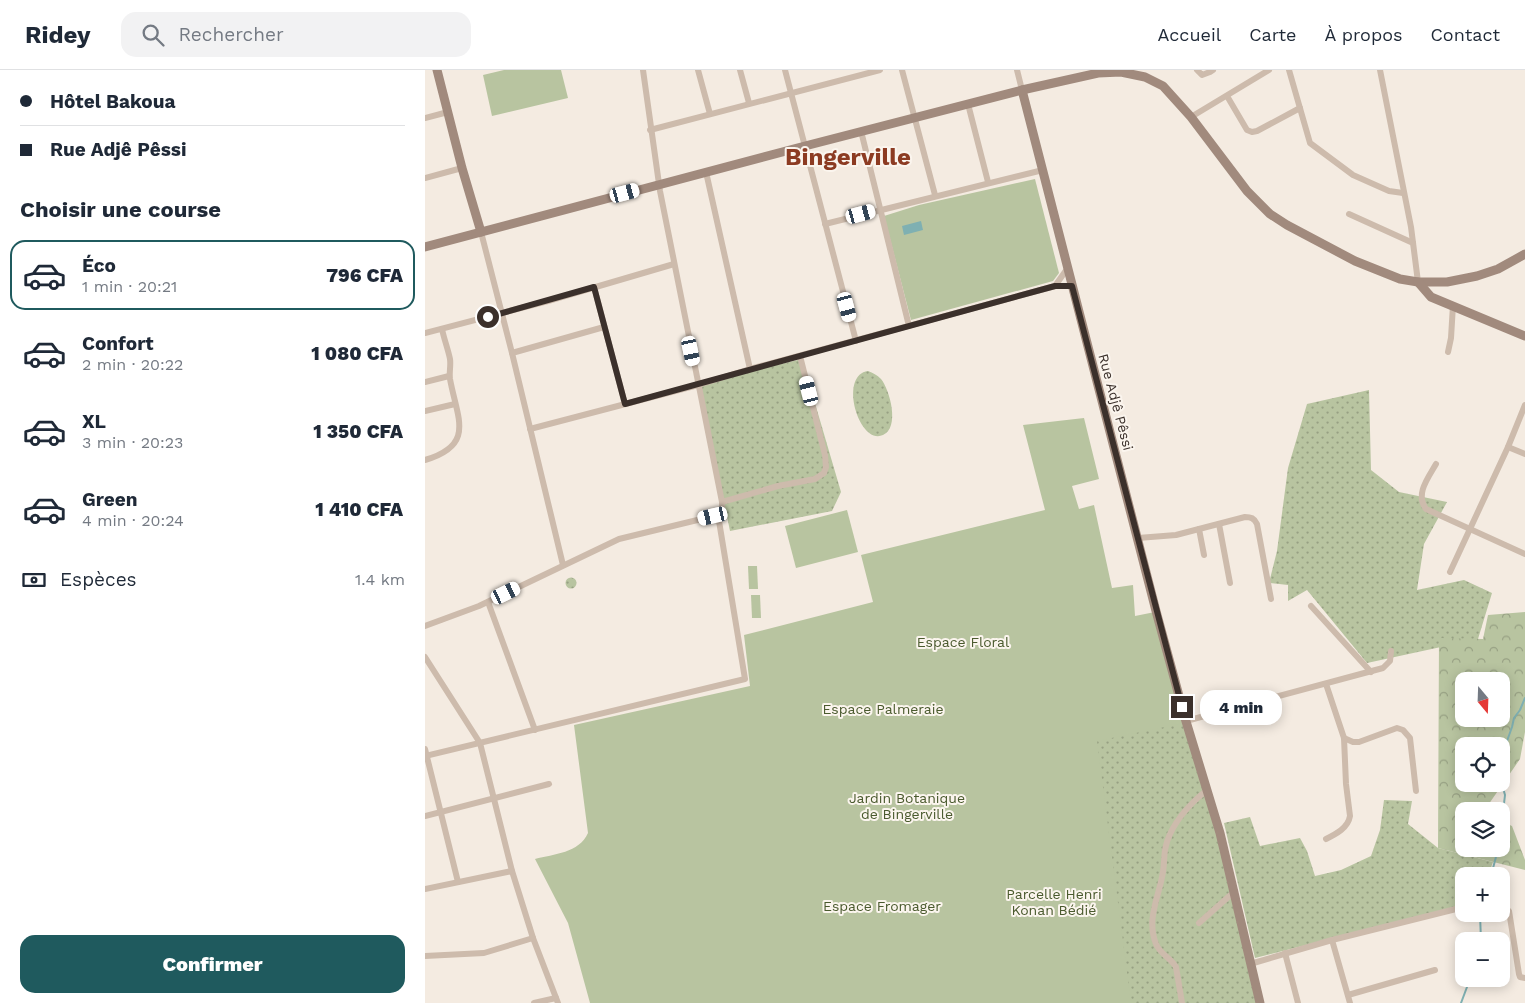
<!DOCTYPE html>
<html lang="fr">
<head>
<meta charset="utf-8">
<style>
	body { margin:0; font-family:"Work Sans",sans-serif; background:#f2f2f3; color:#1f2937; height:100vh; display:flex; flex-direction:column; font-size:19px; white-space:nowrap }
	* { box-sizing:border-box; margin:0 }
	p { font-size:16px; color:#747a83 }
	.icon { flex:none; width:28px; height:28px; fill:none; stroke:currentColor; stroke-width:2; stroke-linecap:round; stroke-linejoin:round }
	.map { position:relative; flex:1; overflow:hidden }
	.panel { display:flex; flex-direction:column; background:#fff; width:425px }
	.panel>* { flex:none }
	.hud { display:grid; align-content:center; height:110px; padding:0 20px; background:#fff }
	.needle { width:32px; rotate:161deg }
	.controls { position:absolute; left:1030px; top:602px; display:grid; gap:10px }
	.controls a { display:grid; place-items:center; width:55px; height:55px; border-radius:10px; background:#fff; box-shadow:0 2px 12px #0003; font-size:25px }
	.end { position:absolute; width:22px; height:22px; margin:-11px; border:6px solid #3b302b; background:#fff; box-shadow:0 0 0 2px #fff }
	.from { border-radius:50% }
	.bubble { position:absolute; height:35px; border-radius:15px; background:#fff; box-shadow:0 2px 12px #0003; font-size:16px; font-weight:800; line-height:35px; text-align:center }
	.car { position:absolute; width:15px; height:30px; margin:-15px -8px; border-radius:6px; box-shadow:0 0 4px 1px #0007; background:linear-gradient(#fff 24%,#345 0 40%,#fff 0 76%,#345 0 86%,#fff 0) }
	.hud b { display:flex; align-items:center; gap:18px; height:48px; font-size:19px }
	.hud b+b { border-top:1px solid #e0e1e3 }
	.hud i { width:12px; height:12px; background:#1f2937 }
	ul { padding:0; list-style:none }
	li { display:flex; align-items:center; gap:15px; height:70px; margin:0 10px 8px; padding:0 10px; border:2px solid transparent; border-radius:15px }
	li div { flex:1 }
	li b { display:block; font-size:19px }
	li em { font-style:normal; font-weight:800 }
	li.selected { border-color:#1f5a5e }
	li>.icon { width:45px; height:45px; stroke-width:1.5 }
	h2 { padding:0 20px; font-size:22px; line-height:60px }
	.pay { display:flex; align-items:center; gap:12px; height:55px; padding:0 20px; font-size:19px }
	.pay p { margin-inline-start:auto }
	.primary-button { display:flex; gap:10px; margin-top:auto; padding:10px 20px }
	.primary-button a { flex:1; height:58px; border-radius:15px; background:#1f5a5e; color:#fff; font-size:20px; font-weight:800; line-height:58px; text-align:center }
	header { display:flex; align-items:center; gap:30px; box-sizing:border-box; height:70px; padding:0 25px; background:#fff; border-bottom:1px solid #e0e1e3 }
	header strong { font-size:24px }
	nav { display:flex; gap:28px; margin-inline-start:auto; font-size:18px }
	.search { width:350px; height:45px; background:#f2f2f3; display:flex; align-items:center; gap:12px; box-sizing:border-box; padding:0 18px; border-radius:15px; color:#747a83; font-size:19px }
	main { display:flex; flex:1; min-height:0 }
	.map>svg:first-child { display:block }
	.grass { fill:url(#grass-dots) }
	.forest { fill:url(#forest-crowns); fill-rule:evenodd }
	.park { fill:#b8c4a0 }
	.water { fill:#7fb0b2 }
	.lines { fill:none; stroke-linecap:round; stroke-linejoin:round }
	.stream { stroke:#7fb0b2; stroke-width:2 }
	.street { stroke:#cdbbac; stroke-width:6 }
	.secondary { stroke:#a18a7d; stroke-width:9 }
	.route { stroke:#3b302b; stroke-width:6 }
	.labels { text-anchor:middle; stroke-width:4; stroke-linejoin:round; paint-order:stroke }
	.street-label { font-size:14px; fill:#3b302b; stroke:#fbf5ee }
	.park-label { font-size:14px; fill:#4a5a2e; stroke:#fbf5ee }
	.town-label { font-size:24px; font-weight:bold; fill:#8c3b22; stroke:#fbf5ee }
</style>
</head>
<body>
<header>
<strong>Ridey</strong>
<div class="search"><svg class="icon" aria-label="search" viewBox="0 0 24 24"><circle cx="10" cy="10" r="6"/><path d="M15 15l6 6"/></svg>Rechercher</div>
<nav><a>Accueil</a><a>Carte</a><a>À propos</a><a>Contact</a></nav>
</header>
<main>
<section class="panel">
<div class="hud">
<b><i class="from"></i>Hôtel Bakoua</b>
<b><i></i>Rue Adjê Pêssi</b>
</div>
<h2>Choisir une course</h2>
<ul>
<li class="selected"><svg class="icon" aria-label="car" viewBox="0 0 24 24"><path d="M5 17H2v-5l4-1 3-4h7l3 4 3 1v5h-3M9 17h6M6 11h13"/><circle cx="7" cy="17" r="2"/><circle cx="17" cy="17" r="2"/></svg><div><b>Éco</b><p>1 min · 20:21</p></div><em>796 CFA</em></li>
<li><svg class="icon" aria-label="car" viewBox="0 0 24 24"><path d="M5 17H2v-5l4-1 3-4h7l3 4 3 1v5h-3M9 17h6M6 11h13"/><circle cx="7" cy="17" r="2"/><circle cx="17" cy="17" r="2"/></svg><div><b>Confort</b><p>2 min · 20:22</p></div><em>1 080 CFA</em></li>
<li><svg class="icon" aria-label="car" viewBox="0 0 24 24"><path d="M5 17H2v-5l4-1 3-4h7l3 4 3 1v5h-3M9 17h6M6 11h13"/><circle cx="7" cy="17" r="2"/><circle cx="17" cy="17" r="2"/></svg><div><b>XL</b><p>3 min · 20:23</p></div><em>1 350 CFA</em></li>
<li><svg class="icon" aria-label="car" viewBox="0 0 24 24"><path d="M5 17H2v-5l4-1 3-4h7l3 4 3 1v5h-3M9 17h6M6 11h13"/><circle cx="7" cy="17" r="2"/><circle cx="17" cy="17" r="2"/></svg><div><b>Green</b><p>4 min · 20:24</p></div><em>1 410 CFA</em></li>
</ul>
<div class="pay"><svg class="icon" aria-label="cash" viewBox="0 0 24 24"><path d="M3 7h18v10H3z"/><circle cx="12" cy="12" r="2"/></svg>Espèces<p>1.4 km</p></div>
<div class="primary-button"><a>Confirmer</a></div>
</section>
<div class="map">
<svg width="1100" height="933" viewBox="0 0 1100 933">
	<defs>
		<pattern id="grass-dots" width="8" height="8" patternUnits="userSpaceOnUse" patternTransform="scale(1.25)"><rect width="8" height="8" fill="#b8c4a0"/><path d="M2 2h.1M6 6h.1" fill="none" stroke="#97a083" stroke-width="1.8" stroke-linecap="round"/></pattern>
		<pattern id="forest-crowns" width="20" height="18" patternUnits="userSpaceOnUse" patternTransform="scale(1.25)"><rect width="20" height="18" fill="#b8c4a0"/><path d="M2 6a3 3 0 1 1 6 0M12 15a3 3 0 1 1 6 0" fill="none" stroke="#97a083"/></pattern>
	</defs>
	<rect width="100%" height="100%" fill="#f4ebe1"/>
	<g class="grass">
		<polygon points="377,289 416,422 407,441 305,461 275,313"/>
		<path d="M 443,301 C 448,303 452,305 456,309 C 465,320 475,358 458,365 C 434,376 413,305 443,301 Z"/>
		<polygon points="944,320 946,400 974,422 1022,432 999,474 992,520 1039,510 1067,523 1053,569 942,593 882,520 863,531 863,515 844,513 852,481 863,398 882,334"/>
		<circle cx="146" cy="513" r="5.5"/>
		<polygon points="762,648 837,933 704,933 668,667"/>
		<polygon points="959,730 987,731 983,754 1013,778 1068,792 1063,806 1039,806 1039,835 830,888 799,753 825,747 835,776 875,768 882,781 890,806 916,800 946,786 955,760"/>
	</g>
	<path class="forest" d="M 1100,542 L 1100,662 L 1095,689 L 1059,741 L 1039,741 L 1039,779 L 1076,779 L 1076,751 L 1087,756 L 1100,790 L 1100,800 L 1013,778 L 1014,568 L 1058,569 L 1063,545 ZM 1039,611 L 1076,611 L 1076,649 L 1039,649 ZM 1039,676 L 1076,676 L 1076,714 L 1039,714 Z"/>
	<g class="park">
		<polygon points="79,0 136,0 143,28 67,46 58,5"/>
		<polygon points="610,109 634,203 628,211 486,250 459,146 494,135"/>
		<path d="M 659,348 L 674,409 L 647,416 L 654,439 L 669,435 L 687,518 L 708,515 L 710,546 L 730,542 L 759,653 L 672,671 L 706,933 L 165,933 L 143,853 L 110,789 C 129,784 154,783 163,763 L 149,655 L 325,616 L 319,565 L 448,532 L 436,485 L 620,440 L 598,355 Z"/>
		<polygon points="422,440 433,482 371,498 360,456"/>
		<polygon points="323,496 332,496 333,519 324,519"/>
		<polygon points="326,525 335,525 336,548 327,548"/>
	</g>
	<polygon class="water" points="496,151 498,160 479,165 477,156"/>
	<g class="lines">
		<g class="stream">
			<polyline points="1076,688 1087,657 1089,648 1095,640 1100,628"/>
			<polyline points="1076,711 1080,725 1076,759"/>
			<polyline points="1066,806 1073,779"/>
			<polyline points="1055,844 1056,871"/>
			<polyline points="1036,933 1045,909"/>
		</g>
		<g class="street">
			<polyline points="273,0 285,44"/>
			<polyline points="315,0 324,33"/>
			<polyline points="360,0 431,271"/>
			<polyline points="477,0 510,125"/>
			<polyline points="592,0 597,20"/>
			<polyline points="772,0 777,5 785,2 788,0"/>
			<polyline points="864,0 885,73 928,105 964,121 978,123"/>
			<polyline points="955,0 986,157 993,212"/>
			<polyline points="802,26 822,60 827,62 832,61 875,38"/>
			<polyline points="543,34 563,112"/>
			<polyline points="766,47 844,0"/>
			<polyline points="0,48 23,42"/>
			<polyline points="225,60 455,0"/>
			<polyline points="436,61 484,256"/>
			<polyline points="281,102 325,299"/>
			<polyline points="0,108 37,98"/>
			<polyline points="924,144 988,173"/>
			<polyline points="400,154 618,100"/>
			<polyline points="56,162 87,283 138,495"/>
			<polyline points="630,216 642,199"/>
			<polyline points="169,217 200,334"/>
			<polyline points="0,263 123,231 249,194"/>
			<polyline points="1023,282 1026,268 1028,235"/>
			<polyline points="87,283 179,257"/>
			<polyline points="0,312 24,306"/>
			<polyline points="0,341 30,334"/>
			<polyline points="105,359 273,315 325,299 630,216 647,216"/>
			<polyline points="1083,377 1100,384"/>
			<path d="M 0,390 C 51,375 32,348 25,309 C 24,302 26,296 25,289 C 23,279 19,269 17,259"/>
			<path d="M 1011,394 C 1003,408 990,424 1001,439 L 1100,484"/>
			<polyline points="297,432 353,416 390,409 399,403 401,397 400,385 375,286"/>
			<polyline points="794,454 805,513"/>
			<polyline points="774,459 779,485"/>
			<path d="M 713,468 L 751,465 L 820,447 C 826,447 829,448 832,454 L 846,529"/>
			<polyline points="1025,502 1083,377 1100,335"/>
			<polyline points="63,532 110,660"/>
			<polyline points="886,536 946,602"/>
			<polyline points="0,556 54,536 194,469 293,445"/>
			<polyline points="0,587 55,673 87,801 108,868 133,933"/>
			<polyline points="761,651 958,598 965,591 966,581"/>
			<polyline points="919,668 928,672 934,672 972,658 978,660 985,668 991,721"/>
			<polyline points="0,679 33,812"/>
			<polyline points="0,686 320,609 293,445 297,439 297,432 235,121 218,0"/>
			<polyline points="0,746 124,714"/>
			<path d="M 901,769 C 911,764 923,758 925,746 L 921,714 L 919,668 L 901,614"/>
			<polyline points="0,819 87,801"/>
			<polyline points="1084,841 1094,904 1095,907 1100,908"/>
			<polyline points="774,853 810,821"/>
			<polyline points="907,870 925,933"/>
			<polyline points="860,883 873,933"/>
			<polyline points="0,886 59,883 108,868"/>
			<polyline points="825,894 907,870 1039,837"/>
			<polyline points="923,925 1010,900"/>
			<polyline points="109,933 131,928"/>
			<path d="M 757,933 L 751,897 C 746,888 735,884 731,874 C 721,849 734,827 738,802 C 740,788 738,779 745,764 C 753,747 767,732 782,720"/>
		</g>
		<g class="secondary">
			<polyline points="12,0 37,98 56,162"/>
			<polyline points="597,20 731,541 760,648 795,763 835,933"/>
			<polyline points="0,177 380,76 597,20 673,3 696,2 720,7 738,16 766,47 822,121 845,144 862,155 930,191 975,209 993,212 1022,212 1052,206 1073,199 1100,184"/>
			<polyline points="993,212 1006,227 1100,266"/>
		</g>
	</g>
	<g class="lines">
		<polyline class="route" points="63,247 169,217 200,334 630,216 647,216 757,637"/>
	</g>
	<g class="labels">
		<g class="street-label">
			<text transform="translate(691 332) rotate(75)" y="5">Rue Adjê Pêssi</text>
		</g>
		<g class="park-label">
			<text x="538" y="577">Espace Floral</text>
			<text x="458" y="644">Espace Palmeraie</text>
			<text x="482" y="733">Jardin Botanique<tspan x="482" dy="16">de Bingerville</tspan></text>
			<text x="629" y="829">Parcelle Henri<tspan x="629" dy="16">Konan Bédié</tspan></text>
			<text x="457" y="841">Espace Fromager</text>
		</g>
		<g class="town-label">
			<text x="423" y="95">Bingerville</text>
		</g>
	</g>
</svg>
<div class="controls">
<a><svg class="needle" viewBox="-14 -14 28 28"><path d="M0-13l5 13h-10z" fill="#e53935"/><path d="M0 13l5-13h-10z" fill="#747a83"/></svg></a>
<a><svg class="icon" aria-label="locate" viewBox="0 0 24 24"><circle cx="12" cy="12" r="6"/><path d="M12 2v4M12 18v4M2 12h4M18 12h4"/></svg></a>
<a><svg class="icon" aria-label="layers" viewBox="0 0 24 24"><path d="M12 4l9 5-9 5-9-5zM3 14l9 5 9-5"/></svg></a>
<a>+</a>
<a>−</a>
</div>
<i class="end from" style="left:63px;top:247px"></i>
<i class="end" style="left:757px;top:637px"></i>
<div class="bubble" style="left:775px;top:620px;width:82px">4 min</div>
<i class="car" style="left:200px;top:123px;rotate:75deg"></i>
<i class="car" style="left:436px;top:144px;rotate:75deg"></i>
<i class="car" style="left:422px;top:237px;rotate:165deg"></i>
<i class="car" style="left:266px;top:281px;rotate:168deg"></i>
<i class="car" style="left:384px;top:321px;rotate:346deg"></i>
<i class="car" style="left:288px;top:446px;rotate:257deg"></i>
<i class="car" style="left:81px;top:523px;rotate:64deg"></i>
</div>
</main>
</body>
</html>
